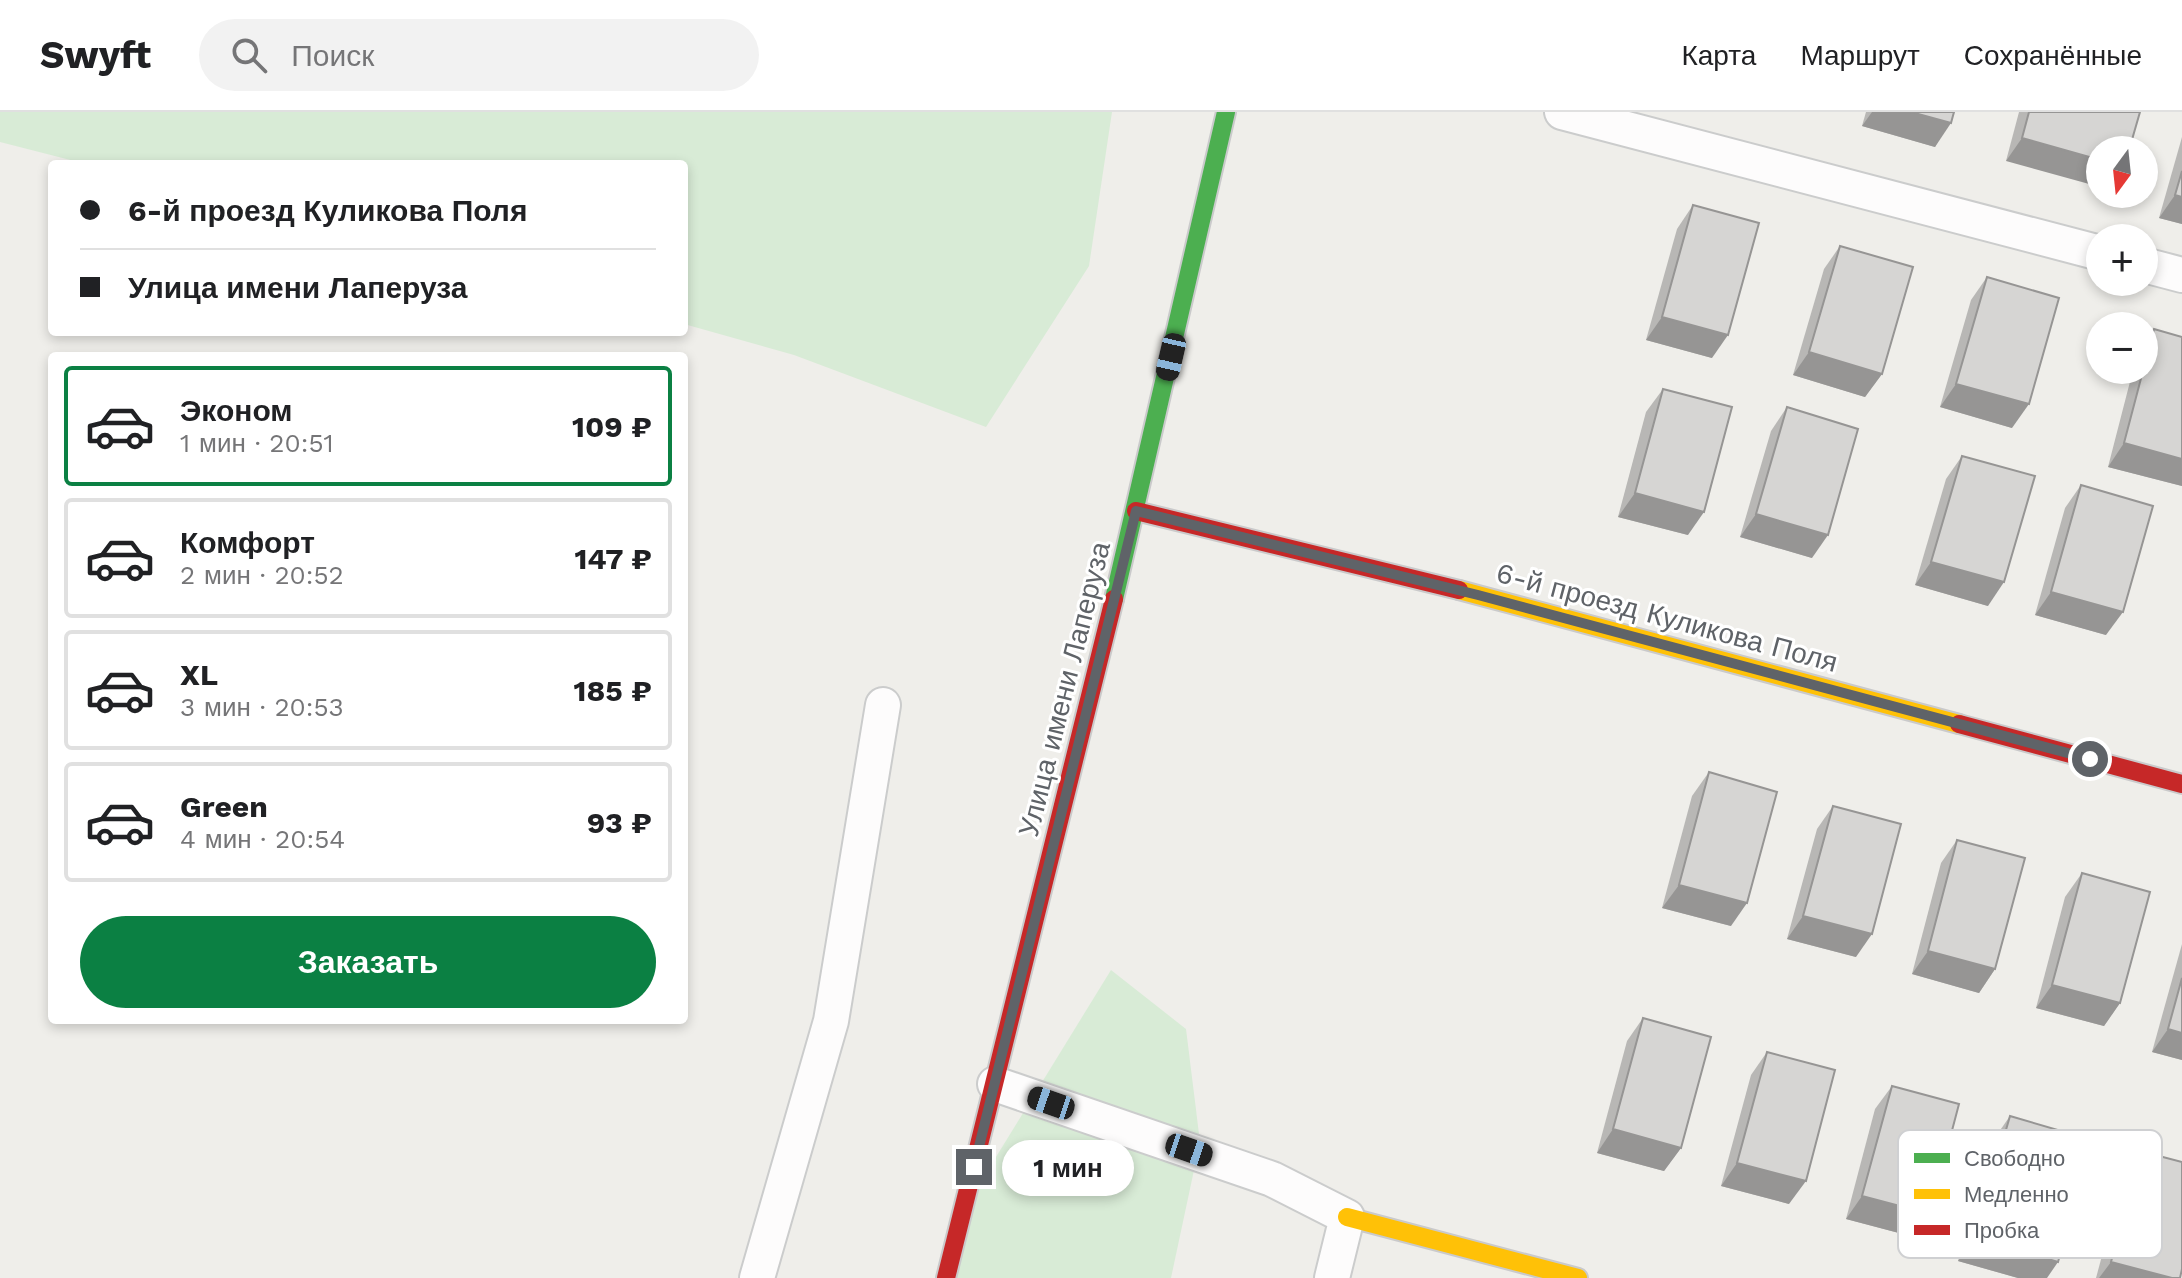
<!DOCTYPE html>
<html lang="ru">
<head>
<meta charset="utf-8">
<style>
	body { margin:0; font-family:"Work Sans",sans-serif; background:#f2f2f2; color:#202124; height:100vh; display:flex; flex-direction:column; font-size:30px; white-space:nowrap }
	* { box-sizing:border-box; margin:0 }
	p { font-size:26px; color:#757577 }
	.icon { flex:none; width:44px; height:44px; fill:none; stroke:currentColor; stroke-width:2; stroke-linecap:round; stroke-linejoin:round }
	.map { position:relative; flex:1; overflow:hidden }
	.details { position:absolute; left:48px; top:240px; width:640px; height:672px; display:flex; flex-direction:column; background:#fff; border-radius:8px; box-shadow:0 4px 12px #0003 }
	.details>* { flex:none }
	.top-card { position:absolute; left:48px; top:48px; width:640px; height:176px; border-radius:8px; box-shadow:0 4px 12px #0003; display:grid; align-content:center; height:176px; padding:0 32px; background:#fff }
	.needle { width:52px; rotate:195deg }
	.fabs { position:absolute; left:2086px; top:24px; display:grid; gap:16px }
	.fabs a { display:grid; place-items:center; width:72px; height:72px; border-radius:50%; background:#fff; box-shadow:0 4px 12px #0003; font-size:40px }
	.end { position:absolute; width:36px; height:36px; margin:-18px; border:10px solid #5f6368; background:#fff; box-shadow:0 0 0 4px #fff }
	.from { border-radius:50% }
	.bubble { position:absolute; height:56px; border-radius:28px; background:#fff; box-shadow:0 4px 12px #0003; font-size:26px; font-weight:700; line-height:56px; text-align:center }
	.car { position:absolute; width:24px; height:48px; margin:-24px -12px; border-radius:10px; box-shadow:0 0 6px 2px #0007; background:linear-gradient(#222 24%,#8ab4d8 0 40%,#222 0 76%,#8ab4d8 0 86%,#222 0) }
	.top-card b { display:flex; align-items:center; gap:28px; height:76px; font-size:30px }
	.top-card b+b { border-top:2px solid #e0e0e0 }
	.top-card i { width:20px; height:20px; background:#202124 }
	ul { padding:14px 0 0; list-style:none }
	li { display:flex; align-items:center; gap:24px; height:120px; margin:0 16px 12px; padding:0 16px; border:4px solid #e0e0e0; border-radius:8px }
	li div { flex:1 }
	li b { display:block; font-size:30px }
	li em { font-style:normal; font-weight:700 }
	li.active { border-color:#0b8043 }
	li>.icon { width:72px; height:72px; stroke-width:1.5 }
	.action { display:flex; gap:16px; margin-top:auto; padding:16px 32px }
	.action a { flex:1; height:92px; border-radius:48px; background:#0b8043; color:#fff; font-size:32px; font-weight:700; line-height:92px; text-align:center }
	header { display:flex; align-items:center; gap:48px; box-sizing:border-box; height:112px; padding:0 40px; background:#fff; border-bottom:2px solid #e0e0e0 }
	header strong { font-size:38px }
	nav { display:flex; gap:44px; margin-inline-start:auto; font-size:28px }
	.search { width:560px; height:72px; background:#f2f2f2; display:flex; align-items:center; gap:20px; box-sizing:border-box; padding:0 28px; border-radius:44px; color:#757577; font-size:30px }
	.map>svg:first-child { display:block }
	.green { fill:#d8ebd6 }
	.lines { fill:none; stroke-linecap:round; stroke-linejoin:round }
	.lane-casing { stroke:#cbcccc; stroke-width:38 }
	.fast-casing { stroke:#cacacb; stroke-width:22 }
	.slow-casing { stroke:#cacacb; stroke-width:22 }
	.jam-casing { stroke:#cacacb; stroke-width:22 }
	.lane { stroke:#fdfcfc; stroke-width:34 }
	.fast { stroke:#4caf50; stroke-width:18 }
	.slow { stroke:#ffc107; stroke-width:18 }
	.jam { stroke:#c62828; stroke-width:18 }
	.wall { fill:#b8b7b5 }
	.shaded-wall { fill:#969594 }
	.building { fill:#d6d5d3; stroke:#969594; stroke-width:2 }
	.route { stroke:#5f6368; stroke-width:10 }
	.labels { text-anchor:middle; stroke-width:6; stroke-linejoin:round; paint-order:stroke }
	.street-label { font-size:28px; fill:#5f6368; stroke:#fff }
	.key { fill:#fff; stroke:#cfd0d2; stroke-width:2 }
	.key-label { font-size:22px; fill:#5f6368 }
</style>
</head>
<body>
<header>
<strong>Swyft</strong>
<div class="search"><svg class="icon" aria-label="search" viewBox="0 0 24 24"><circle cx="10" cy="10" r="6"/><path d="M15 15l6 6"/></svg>Поиск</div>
<nav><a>Карта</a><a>Маршрут</a><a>Сохранённые</a></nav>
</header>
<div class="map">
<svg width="2182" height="1166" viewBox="0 0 2182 1166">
	<rect width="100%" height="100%" fill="#efeeea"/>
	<g class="green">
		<polygon points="0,0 1112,0 1089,154 986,315 794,243 684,212 684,52 86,52 0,30"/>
		<polygon points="1111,858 1186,917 1200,1030 1171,1166 956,1166 975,1079"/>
	</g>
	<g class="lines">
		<g class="lane-casing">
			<g id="lane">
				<polyline points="1562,0 2100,141"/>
				<polyline points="2144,153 2182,163"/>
				<polyline points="995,972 1272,1067 1347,1105 1332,1166"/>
				<polyline points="757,1166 831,909 883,593"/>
			</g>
		</g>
		<g class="fast-casing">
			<polyline id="fast" points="1114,487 1226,0"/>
		</g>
		<g class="slow-casing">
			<g id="slow">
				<polyline points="1459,478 1959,612"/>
				<polyline points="1347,1105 1578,1166"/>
			</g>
		</g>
		<g class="jam-casing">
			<g id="jam">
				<polyline points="1136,399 1459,478"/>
				<polyline points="1959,612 2182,672"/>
				<polyline points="946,1166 1114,487"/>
			</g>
		</g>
		<use href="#lane" class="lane"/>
		<use href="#fast" class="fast"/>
		<use href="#slow" class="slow"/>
		<use href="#jam" class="jam"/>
	</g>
	<g class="wall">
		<polygon points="1866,0 1954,0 1935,35 1862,14"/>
		<polygon points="2019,0 2140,0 2006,49"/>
		<polygon points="2182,25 2182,112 2159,106"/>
		<polygon points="1693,93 1712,246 1646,228 1677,117"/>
		<polygon points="1840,134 1882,262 1865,285 1793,263 1824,157"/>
		<polygon points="1987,165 2012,316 1940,295 1971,188"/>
		<polygon points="2154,217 2182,374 2108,355 2133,258 2144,258 2144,232"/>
		<polygon points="1663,277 1688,423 1618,405 1646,300"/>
		<polygon points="1787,295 1812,446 1740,425 1771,319"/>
		<polygon points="1962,344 1988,494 1915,473 1946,367"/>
		<polygon points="2081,373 2106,523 2035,503 2065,396"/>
		<polygon points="1709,660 1731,814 1662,796 1692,684"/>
		<polygon points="1833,694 1856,845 1787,827 1817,717"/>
		<polygon points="1957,728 1995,857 1979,881 1912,862 1941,751"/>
		<polygon points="2082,761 2120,891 2104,914 2036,896 2065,785"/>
		<polygon points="2182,832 2182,948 2152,940"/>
		<polygon points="1643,906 1681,1036 1664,1059 1597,1041 1627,929"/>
		<polygon points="1767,940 1789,1092 1721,1074 1751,963"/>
		<polygon points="1892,974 1914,1125 1846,1107 1875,997"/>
		<polygon points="2010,1004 2047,1166 2018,1166 1958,1149 1994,1027"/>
		<polygon points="2140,1039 2180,1166 2096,1166 2124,1062"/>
	</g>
	<g class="shaded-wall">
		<polygon points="1872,0 1911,0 1951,11 1935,35 1862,14"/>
		<polygon points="2022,26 2100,48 2100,75 2006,49"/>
		<polygon points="2175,83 2182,85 2182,112 2159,106"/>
		<polygon points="1662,205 1728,223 1712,246 1646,228"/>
		<polygon points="1809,240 1882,262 1865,285 1793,263"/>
		<polygon points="1956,272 2029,292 2012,316 1940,295"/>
		<polygon points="2124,331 2182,347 2182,374 2108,355"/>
		<polygon points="1635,381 1704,400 1688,423 1618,405"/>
		<polygon points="1756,402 1828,423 1812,446 1740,425"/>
		<polygon points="1931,450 2004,470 1988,494 1915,473"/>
		<polygon points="2051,480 2123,500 2106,523 2035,503"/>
		<polygon points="1679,773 1747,791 1731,814 1662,796"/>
		<polygon points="1803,804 1872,822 1856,845 1787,827"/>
		<polygon points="1928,839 1995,857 1979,881 1912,862"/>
		<polygon points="2052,873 2120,891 2104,914 2036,896"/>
		<polygon points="2168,917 2182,921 2182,948 2152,940"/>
		<polygon points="1613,1017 1681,1036 1664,1059 1597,1041"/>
		<polygon points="1737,1051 1806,1069 1789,1092 1721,1074"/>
		<polygon points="1862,1084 1930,1102 1914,1125 1846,1107"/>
		<polygon points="1975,1125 2058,1150 2047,1166 2018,1166 1958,1149"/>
		<polygon points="2111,1150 2172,1166 2099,1166"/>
	</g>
	<g class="building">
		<polygon points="1911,0 1954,0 1951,11"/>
		<polygon points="2029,0 2140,0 2129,38 2100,38 2100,48 2022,26"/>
		<polygon points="2182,59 2182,85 2175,83"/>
		<polygon points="1693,93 1759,111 1728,223 1662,205"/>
		<polygon points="1840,134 1913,155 1882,262 1809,240"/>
		<polygon points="1987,165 2059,186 2029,292 1956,272"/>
		<polygon points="2154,217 2182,225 2182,347 2124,331"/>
		<polygon points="1663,277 1732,295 1704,400 1635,381"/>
		<polygon points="1787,295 1858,317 1828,423 1756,402"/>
		<polygon points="1962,344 2035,364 2004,470 1931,450"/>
		<polygon points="2081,373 2153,394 2123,500 2051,480"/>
		<polygon points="1709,660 1777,680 1747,791 1679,773"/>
		<polygon points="1833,694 1901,712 1872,822 1803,804"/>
		<polygon points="1957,728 2025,746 1995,857 1928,839"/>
		<polygon points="2082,761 2150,780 2120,891 2052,873"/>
		<polygon points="2182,866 2182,921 2168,917"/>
		<polygon points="1643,906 1711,925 1681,1036 1613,1017"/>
		<polygon points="1767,940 1835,958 1806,1069 1737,1051"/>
		<polygon points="1892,974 1959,992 1930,1102 1862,1084"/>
		<polygon points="2010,1004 2092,1028 2058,1150 1975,1125"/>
		<polygon points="2140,1039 2182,1050 2182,1157 2180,1166 2172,1166 2111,1150"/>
	</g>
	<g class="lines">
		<polyline class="route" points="974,1055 1136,399 1478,483 2090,647"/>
	</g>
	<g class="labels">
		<g class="street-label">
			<text transform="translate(1667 505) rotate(15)" y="10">6-й проезд Куликова Поля</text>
			<text transform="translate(1064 577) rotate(-76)" y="10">Улица имени Лаперуза</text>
		</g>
	</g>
	<rect x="1898" y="1018" width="264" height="128" rx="12" class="key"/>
	<rect x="1914" y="1041" width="36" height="10" fill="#4caf50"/>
	<rect x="1914" y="1077" width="36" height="10" fill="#ffc107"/>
	<rect x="1914" y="1113" width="36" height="10" fill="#c62828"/>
	<g class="key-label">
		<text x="1964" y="1054">Свободно</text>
		<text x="1964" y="1090">Медленно</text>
		<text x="1964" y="1126">Пробка</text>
	</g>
</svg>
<div class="fabs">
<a><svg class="needle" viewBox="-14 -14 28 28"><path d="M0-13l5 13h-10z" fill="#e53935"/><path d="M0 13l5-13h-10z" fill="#757577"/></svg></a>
<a>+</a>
<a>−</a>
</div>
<i class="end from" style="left:2090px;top:647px"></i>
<i class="end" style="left:974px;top:1055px"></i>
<div class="bubble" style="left:1002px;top:1028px;width:132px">1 мин</div>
<i class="car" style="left:1171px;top:245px;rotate:193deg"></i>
<i class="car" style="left:1051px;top:991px;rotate:289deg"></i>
<i class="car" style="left:1189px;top:1038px;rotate:109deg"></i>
<div class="top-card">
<b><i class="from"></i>6-й проезд Куликова Поля</b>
<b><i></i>Улица имени Лаперуза</b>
</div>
<section class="details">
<ul>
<li class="active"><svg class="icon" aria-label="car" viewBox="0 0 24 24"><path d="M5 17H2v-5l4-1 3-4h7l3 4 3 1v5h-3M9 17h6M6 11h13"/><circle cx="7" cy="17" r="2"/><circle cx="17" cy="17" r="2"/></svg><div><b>Эконом</b><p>1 мин · 20:51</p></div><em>109 ₽</em></li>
<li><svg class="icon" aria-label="car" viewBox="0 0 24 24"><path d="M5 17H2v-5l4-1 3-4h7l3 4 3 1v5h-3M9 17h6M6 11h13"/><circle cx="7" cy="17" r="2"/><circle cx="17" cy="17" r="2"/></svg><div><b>Комфорт</b><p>2 мин · 20:52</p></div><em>147 ₽</em></li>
<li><svg class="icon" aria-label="car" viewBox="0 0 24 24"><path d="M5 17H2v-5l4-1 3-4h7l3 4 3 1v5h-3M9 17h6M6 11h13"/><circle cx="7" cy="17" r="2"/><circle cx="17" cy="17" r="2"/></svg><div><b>XL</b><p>3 мин · 20:53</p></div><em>185 ₽</em></li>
<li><svg class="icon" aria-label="car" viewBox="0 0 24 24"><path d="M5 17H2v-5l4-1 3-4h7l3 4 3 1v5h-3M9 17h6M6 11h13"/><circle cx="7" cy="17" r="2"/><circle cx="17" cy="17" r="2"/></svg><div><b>Green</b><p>4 мин · 20:54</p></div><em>93 ₽</em></li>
</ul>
<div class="action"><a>Заказать</a></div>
</section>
</div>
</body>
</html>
